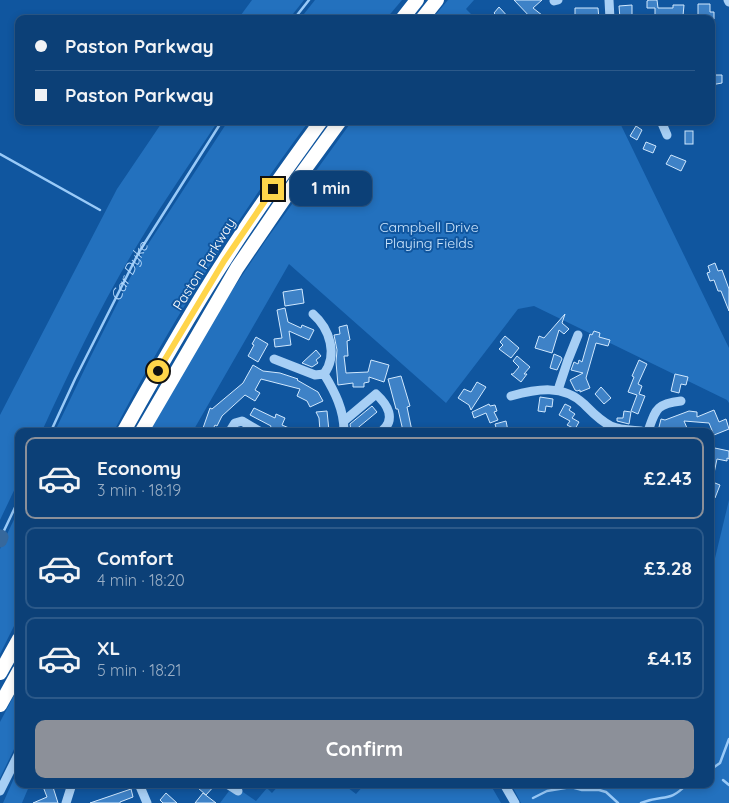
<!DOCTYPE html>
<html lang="en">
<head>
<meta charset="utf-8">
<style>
	body { margin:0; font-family:Quicksand,sans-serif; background:#15477c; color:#f1f3f6; height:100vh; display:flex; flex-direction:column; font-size:19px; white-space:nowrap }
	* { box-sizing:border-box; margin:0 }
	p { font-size:16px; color:#9aafc6 }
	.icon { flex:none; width:28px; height:28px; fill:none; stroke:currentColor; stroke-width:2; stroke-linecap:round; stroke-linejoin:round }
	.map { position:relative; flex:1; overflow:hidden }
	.drawer { position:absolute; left:15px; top:428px; width:699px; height:360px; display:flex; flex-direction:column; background:#0c4077; border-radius:10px; box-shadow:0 2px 8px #0003,0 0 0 1px #2c5989 }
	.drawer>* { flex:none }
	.top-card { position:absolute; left:15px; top:15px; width:700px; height:110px; border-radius:10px; box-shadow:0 2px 8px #0003,0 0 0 1px #2c5989; display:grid; align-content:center; height:110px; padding:0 20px; background:#0c4077 }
	.end { position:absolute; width:22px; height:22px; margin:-11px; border:6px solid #ffd54a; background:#111; box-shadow:0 0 0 2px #111 }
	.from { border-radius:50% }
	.bubble { position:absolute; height:35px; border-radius:10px; background:#0c4077; box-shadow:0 2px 8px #0003,0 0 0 1px #2c5989; font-size:16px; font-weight:700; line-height:35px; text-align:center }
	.top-card b { display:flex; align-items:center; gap:18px; height:48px; font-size:19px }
	.top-card b+b { border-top:1px solid #2c5989 }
	.top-card i { width:12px; height:12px; background:#f1f3f6 }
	ul { padding:9px 0 0; list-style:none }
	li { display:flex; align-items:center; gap:15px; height:82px; margin:0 10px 8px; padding:0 10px; border:2px solid #2c5989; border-radius:10px }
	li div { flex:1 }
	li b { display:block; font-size:19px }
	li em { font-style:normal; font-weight:700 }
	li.current { border-color:#8c9099 }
	li>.icon { width:45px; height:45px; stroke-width:1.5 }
	.primary-button { display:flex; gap:10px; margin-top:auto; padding:10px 20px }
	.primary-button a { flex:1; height:58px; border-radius:10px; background:#8c9099; color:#fff; font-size:20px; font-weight:700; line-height:58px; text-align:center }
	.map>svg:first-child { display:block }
	.green { fill:#2371be }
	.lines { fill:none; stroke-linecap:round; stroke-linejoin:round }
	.stream { stroke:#99caf8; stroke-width:2.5 }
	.river { stroke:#36689c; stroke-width:15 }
	.building { fill:#3e82c7; stroke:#d0e8fe }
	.minor { stroke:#a7cff5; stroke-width:9 }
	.highway { stroke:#fff; stroke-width:14 }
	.route { stroke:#ffd54a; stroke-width:6 }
	.labels { text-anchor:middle; stroke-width:4; stroke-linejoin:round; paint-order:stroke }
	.park-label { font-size:14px; fill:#d0e8fe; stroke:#10569f }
	.street-label { font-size:14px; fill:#fff; stroke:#10569f }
	.water-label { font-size:15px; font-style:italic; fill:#b4d8fb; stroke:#10569f }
</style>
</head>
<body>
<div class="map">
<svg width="729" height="803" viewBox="0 0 729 803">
	<rect width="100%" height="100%" fill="#10569f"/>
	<g class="green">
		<polygon points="252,0 304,0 289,19 238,19"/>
		<polygon points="315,0 402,0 386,19 300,19"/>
		<polygon points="448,0 474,0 466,9 476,19 432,19"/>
		<path d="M 163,121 L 218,121 C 192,161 165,199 141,239 C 103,300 72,366 42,431 L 19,431 L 19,480 L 0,520 L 0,415 L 117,189 Z"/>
		<path d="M 228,121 L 309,121 C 236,220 170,323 114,431 L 55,431 L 89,360 L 143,252 Z"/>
		<polygon points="352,121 593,121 596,123 597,121 619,121 729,348 729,403 727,400 534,306 518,309 446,403 289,264 193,431 148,431 202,335 266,240"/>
		<polygon points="729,500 729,803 521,803 511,784 710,784 710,579"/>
		<polygon points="19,509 19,616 0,654 0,549"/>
		<polygon points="19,686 19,739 0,778 0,722"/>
		<polygon points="19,767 19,784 30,784 22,803 3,803"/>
		<polygon points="280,784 343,784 356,794 365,784 490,784 501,803 220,803 229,791 236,794 240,790 256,801 267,788 272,793"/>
	</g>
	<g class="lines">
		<g class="stream">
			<polyline points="294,19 309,0"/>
			<polyline points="0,154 100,210"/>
			<path id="s1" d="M 51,431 L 75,379 L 139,252 L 222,121"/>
			<polyline points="1,537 19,499"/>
			<polyline points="710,770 720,763 729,739"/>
			<polyline points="723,780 729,785"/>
			<polyline points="533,798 547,791 571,787 582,790 599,790 606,792 618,803"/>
			<path d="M 641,803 C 665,794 669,803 687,784"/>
		</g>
		<polyline class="river" points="0,540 1,537"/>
	</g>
	<g class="building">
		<polygon points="514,0 542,0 533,8 547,19 532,19"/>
		<polygon points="649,0 657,0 658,8 673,8 673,5 684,5 683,16 655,19 655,8 647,8 647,1"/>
		<polygon points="698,4 710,4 710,12 714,12 714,19 698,19"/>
		<polygon points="632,5 632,19 620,19 619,6"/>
		<polygon points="499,7 510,19 500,19 494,13"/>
		<polygon points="575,8 598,8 599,19 575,19"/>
		<polygon points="711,75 722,75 722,83 711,85"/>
		<polygon points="636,126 642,130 637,140 630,136"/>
		<rect x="685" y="131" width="8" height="13"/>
		<polygon points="646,142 656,146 653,153 643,149"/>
		<polygon points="671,155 686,161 681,171 666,164"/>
		<polygon points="715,263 718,271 722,270 729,289 729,311 721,291 718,291 714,280 710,281 707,273 710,272 708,266"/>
		<polygon points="302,289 304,303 285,306 283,292"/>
		<polygon points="285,308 288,322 301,328 302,325 314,330 309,340 289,331 291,345 275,347 274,339 282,338 277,310"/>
		<polygon points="565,314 562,323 569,329 564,334 559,330 552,353 535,348 539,336 544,338"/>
		<polygon points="347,325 350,340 347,341 348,356 344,356 346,373 368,372 371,360 389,365 384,382 369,377 369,382 364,383 364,387 353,387 353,383 338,385 336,362 337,350 334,335 340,334 339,327"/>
		<polygon points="594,331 600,333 599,337 610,340 608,346 596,343 586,378 590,388 580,392 580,390 577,391 575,390 570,380 583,373 571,370 574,362 578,364 579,360 582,362 590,334 592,335"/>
		<polygon points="505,336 519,348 511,358 499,349 503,345 500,342"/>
		<polygon points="256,337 268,344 258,362 248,356 254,345 252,344"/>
		<polygon points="316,350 321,356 316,360 318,363 312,367 302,363"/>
		<polygon points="554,354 561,357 562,359 557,370 550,368"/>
		<polygon points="517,356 530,367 524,374 527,374 521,382 511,374 513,374 519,367 513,361"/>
		<polygon points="639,360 647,364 638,384 642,386 639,394 645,396 638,414 631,411 637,395 628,392 634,377 632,376"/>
		<polygon points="253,365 263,371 280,373 298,379 297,380 318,392 323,401 310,407 307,401 297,396 300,389 261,379 255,390 260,393 255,401 245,395 222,416 217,426 215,425 212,431 202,431 210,408 212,409 243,383"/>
		<polygon points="675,374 688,377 686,385 681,384 679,393 671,391"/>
		<polygon points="401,376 410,406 407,407 412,431 403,431 398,409 396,409 388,379"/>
		<polygon points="477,382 486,387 471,410 469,405 458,398 464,389 471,392"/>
		<polygon points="601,387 611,398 604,404 595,394"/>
		<polygon points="540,397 553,399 552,407 546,406 545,412 538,411"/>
		<polygon points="489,404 490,406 495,405 497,411 494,412 498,420 490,423 486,413 474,418 472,412"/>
		<polygon points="565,404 571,407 569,410 575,414 572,418 579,422 575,429 567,425 570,421 559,415"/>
		<polygon points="372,406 377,412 354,431 351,431 350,424"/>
		<polygon points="254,408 275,418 276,414 285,418 282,425 296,431 269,431 271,426 250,415"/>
		<polygon points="714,410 719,422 726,419 729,429 714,435 709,423 684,421 687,428 678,431 658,431 661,419 665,420 689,411 697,412 697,417"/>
		<polygon points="327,411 329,431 320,431 319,418 316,412"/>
		<polygon points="624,411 631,412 629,424 617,421 617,418 623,418"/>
		<polygon points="506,421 508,431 497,431 495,424"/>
		<polygon points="710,447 729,451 729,459 727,458 727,461 717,459 713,478 710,478"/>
		<polygon points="710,481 720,485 715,498 710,496"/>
		<polygon points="42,784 52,784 58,803 33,803 47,797"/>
		<polygon points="202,784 216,784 206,795 198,788"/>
		<polygon points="131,789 133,797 120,802 120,803 90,803"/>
		<polygon points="166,793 177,803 163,803 160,800"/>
		<polygon points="203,793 216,803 195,803"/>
	</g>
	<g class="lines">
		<g class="minor">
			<polyline points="609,0 610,19"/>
			<polyline points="728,0 729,2"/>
			<polyline points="554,1 558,0"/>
			<polyline points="661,121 667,135"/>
			<path d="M 313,314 C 330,329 338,355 324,374"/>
			<path d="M 274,359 L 315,375 L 324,374 C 335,392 344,410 344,431"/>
			<polyline points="558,390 568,360 578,335"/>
			<path d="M 511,396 C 537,389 563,384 584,404 C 592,412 600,421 611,426 C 620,430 631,430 641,431"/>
			<path d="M 344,421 L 376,394 C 388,405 396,419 382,431"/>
			<polyline points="230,431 235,423 242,421 259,431"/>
			<path d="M 648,431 C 656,409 656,404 681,401"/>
			<polyline points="139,784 147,803"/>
			<polyline points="227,784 238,791"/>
			<polyline points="504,784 515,803"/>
			<polyline points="0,791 19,753"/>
			<polyline points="66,803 72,784"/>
		</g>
		<g class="highway">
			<polyline points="402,19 417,0"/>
			<polyline points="422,19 437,0"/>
			<path d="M 124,431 C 156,374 188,316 224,261 C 254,213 288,167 321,121"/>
			<polyline points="142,431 237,268 297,180 340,121"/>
			<polyline points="0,673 19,639"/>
			<polyline points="0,705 19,671"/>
		</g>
	</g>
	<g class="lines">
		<polyline class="route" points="158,371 224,261 273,189"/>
	</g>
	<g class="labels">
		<g class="park-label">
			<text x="429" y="232">Campbell Drive<tspan x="429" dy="16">Playing Fields</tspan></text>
		</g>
		<g class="street-label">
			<text transform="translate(204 264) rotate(-58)" y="5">Paston Parkway</text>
		</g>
		<g class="water-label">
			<text dy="5" stroke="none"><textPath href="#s1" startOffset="178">Car Dyke</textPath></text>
		</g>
	</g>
</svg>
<i class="end from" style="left:158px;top:371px"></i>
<i class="end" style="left:273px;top:189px"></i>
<div class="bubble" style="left:290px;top:171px;width:82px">1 min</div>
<div class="top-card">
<b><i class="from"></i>Paston Parkway</b>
<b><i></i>Paston Parkway</b>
</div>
<section class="drawer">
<ul>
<li class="current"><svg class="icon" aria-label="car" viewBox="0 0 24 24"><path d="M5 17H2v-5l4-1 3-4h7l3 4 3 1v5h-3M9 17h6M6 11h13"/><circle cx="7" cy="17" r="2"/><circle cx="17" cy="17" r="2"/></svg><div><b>Economy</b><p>3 min · 18:19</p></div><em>£2.43</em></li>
<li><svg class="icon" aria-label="car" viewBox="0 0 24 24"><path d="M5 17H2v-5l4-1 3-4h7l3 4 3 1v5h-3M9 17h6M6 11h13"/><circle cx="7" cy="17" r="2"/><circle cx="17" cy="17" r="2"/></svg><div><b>Comfort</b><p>4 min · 18:20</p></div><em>£3.28</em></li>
<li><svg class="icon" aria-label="car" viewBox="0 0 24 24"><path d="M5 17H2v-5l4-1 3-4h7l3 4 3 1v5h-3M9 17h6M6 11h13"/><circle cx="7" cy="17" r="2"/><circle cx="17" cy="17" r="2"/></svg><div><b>XL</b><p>5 min · 18:21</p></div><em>£4.13</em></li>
</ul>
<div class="primary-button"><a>Confirm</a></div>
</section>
</div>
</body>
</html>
